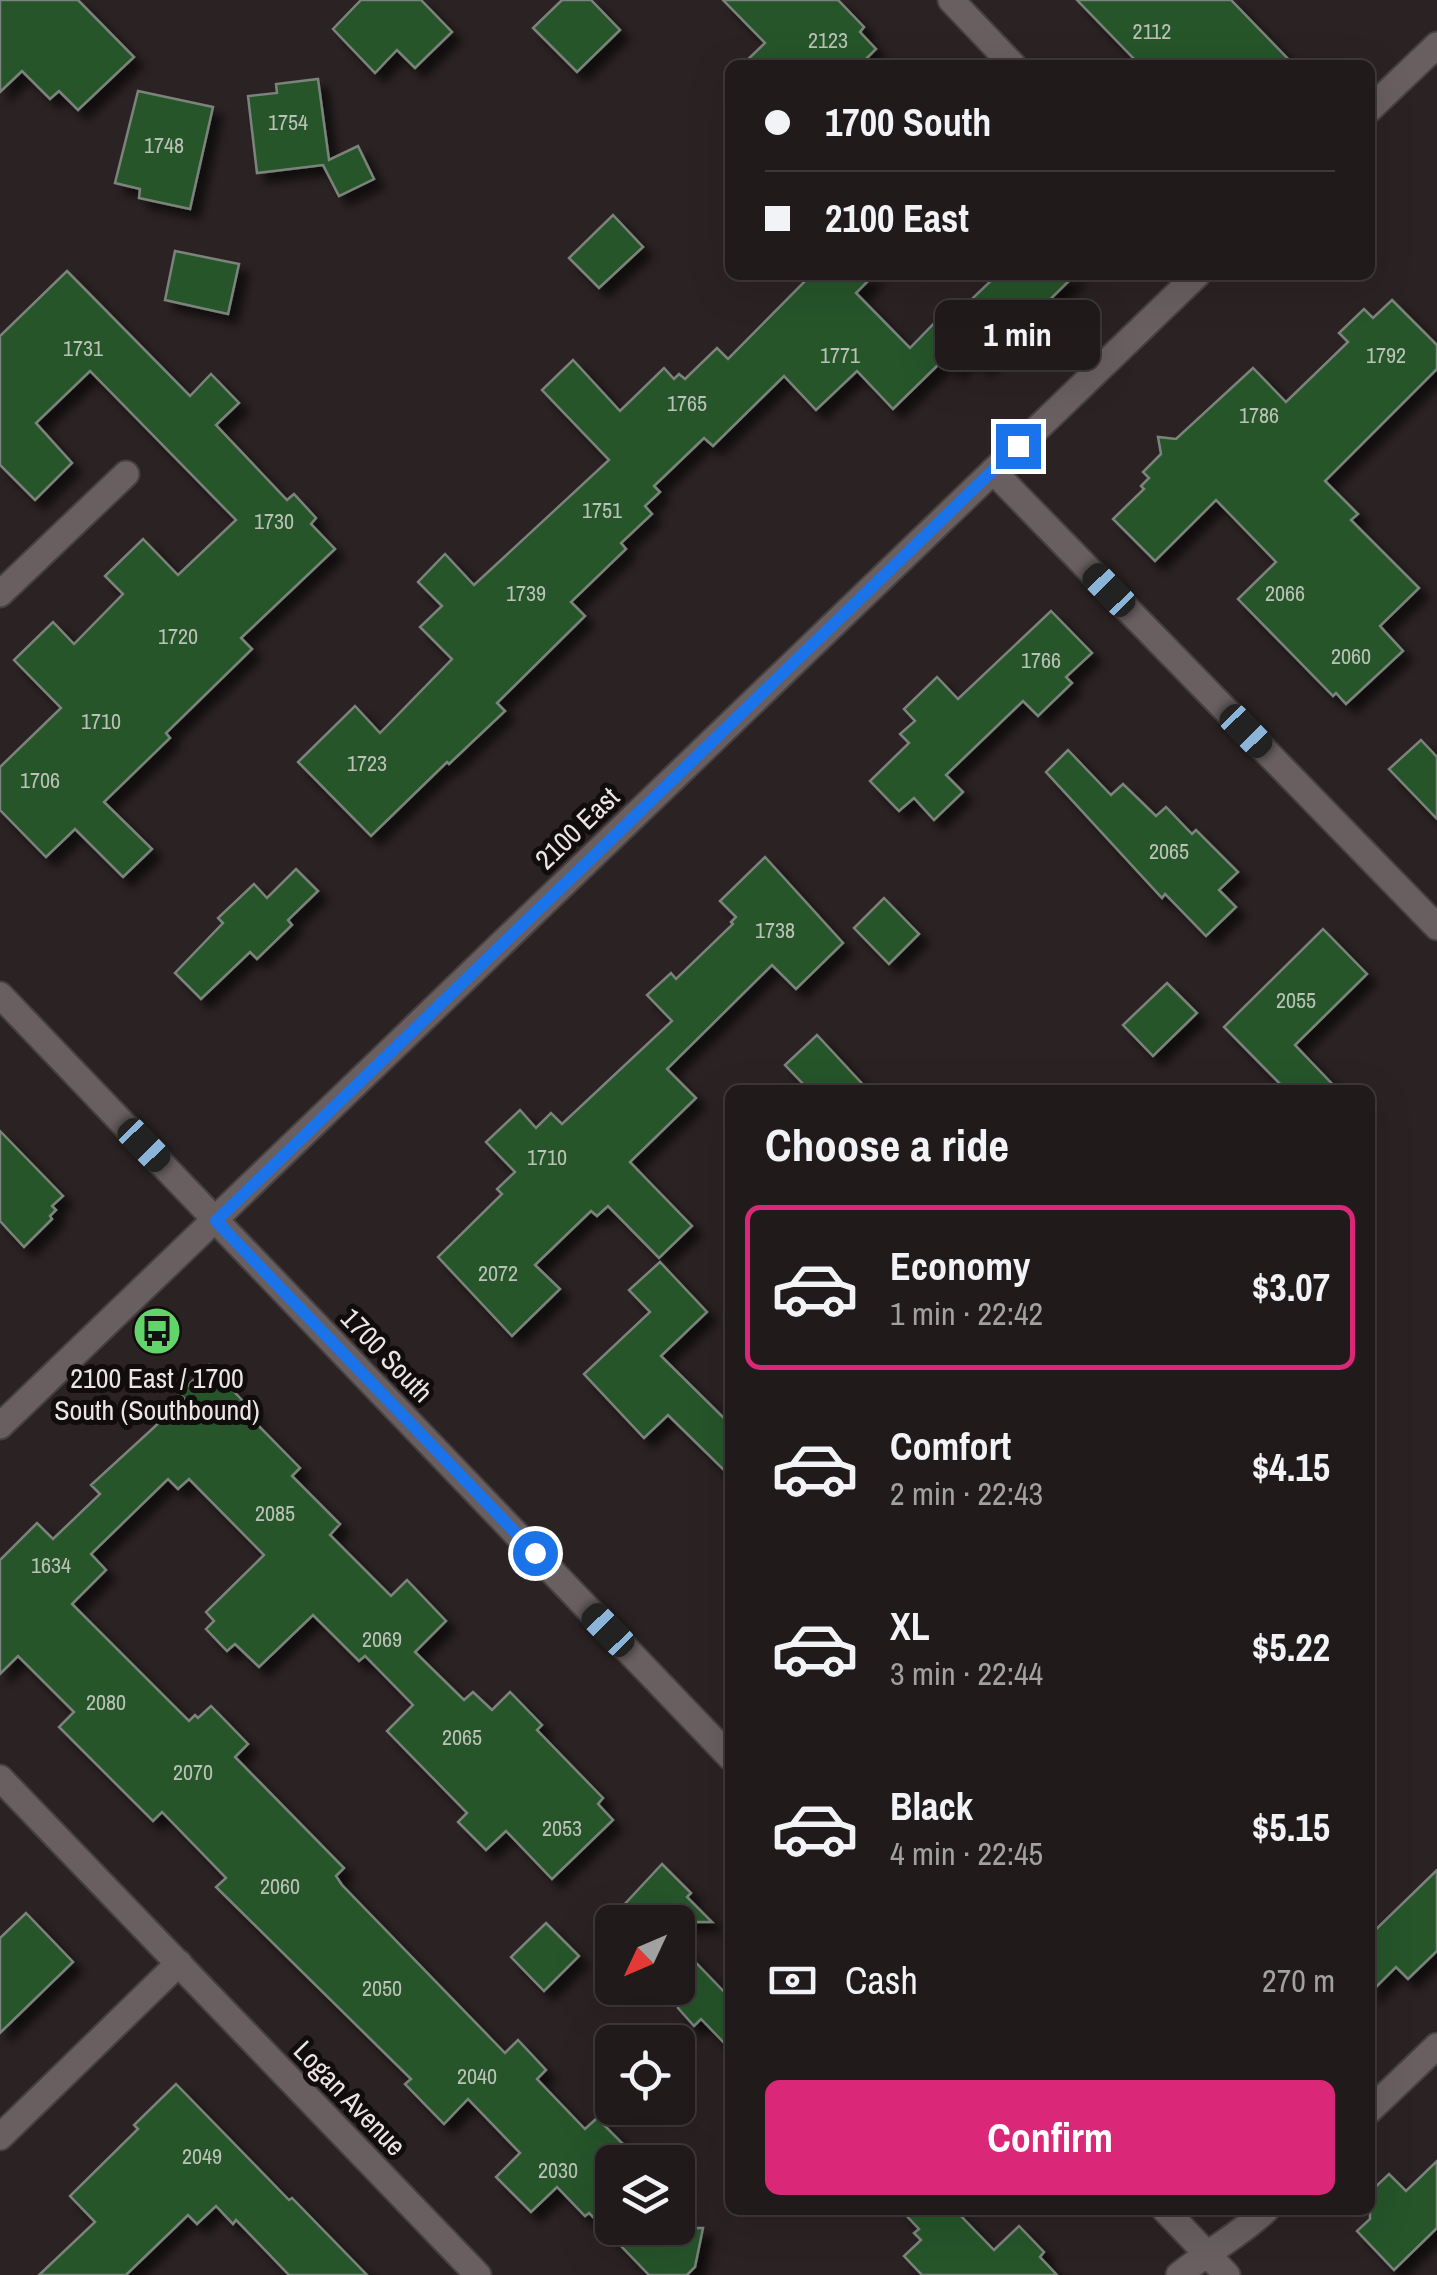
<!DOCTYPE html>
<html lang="en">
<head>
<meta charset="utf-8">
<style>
	body { margin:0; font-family:"Archivo Narrow",sans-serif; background:#2d2727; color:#f1f3f6; height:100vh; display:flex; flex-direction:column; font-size:38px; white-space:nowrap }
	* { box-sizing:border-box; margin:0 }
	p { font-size:32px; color:#a2a1a2 }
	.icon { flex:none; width:55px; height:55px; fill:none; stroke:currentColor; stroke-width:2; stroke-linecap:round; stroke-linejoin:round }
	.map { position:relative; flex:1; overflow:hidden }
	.sheet { position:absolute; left:725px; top:1085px; width:650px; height:1130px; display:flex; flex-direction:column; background:#201a1a; border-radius:15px; box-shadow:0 10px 40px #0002,0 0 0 2px #3d3839 }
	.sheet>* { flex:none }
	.guide { position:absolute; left:725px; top:60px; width:650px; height:220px; border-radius:15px; box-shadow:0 10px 40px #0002,0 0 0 2px #3d3839; display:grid; align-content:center; height:220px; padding:0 40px; background:#201a1a }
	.needle { width:65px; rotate:226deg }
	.fabs { position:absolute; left:595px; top:1905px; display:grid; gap:20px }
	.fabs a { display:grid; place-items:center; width:100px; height:100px; border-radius:15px; background:#201a1a; box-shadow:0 10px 40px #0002,0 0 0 2px #3d3839; font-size:50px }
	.end { position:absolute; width:45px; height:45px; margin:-22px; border:12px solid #1a73e8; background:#fff; box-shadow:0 0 0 5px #fff }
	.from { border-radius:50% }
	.bubble { position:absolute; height:70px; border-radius:15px; background:#201a1a; box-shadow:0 10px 40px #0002,0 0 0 2px #3d3839; font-size:32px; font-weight:700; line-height:70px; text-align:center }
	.car { position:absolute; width:30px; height:60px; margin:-30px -15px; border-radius:12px; box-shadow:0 0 8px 2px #0007; background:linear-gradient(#222 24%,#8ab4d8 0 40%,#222 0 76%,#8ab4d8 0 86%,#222 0) }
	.guide b { display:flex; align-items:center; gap:35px; height:95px; font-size:38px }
	.guide b+b { border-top:2px solid #3d3839 }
	.guide i { width:25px; height:25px; background:#f1f3f6 }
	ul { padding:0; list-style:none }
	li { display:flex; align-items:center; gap:30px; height:165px; margin:0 20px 15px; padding:0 20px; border:5px solid transparent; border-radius:15px }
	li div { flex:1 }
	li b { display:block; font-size:38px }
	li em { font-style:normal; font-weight:700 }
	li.active { border-color:#db2777 }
	li>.icon { width:90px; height:90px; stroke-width:1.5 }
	h2 { padding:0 40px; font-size:45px; line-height:120px }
	.pay { display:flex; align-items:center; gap:25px; height:110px; padding:0 40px; font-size:38px }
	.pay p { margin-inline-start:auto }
	.action { display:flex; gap:20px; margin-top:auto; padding:20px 40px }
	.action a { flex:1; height:115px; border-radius:15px; background:#db2777; color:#fff; font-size:40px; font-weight:700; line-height:115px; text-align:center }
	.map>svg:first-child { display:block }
	.building { fill:#265529; stroke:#7c837c; stroke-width:2.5; filter:url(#shadow) }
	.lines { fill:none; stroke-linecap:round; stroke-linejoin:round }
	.minor-casing { stroke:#474040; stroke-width:29 }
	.tertiary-casing { stroke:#474040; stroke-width:29 }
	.minor { stroke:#695f60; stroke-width:25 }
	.tertiary { stroke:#695f60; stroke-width:25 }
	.route { stroke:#1a73e8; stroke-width:12 }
	.labels { text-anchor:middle; stroke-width:10; stroke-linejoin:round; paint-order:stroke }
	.number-label { font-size:22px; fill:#bac1b6 }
	.street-label { font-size:28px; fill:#ebe5e5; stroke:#110d0d }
	.poi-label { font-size:28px; fill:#ebe5e5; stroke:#110d0d }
</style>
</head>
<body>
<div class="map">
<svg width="1437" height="2275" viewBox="0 0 1437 2275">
	<defs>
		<filter id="shadow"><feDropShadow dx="9" dy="9" stdDeviation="5" flood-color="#0009"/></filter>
	</defs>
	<rect width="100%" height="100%" fill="#2b2223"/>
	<g class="building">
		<polygon points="0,0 78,0 134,57 78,110 59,91 50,99 22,71 0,92"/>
		<polygon points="361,0 421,0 452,32 415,68 397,50 375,73 333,29"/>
		<polygon points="562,0 591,0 620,30 577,72 533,28"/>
		<polygon points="723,0 838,0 864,27 860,32 876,49 860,65 742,65 765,43"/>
		<polygon points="1077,0 1231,0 1294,65 1140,65"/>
		<polygon points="318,79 329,160 358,146 374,179 339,196 323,165 257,173 248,96 277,93 276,84"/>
		<polygon points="138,91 213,107 190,209 139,198 140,189 115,183"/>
		<polygon points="613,215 643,247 599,288 569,258"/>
		<polygon points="175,251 239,264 228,314 165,300"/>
		<polygon points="67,271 190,396 211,374 239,403 216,425 287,500 294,494 316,518 311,524 335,549 241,638 252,649 166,733 170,738 104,802 152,849 123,877 75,829 46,857 0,810 0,767 61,708 14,660 53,622 74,644 123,594 105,576 143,539 178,575 236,520 90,371 36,423 72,463 35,500 0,465 0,336"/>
		<polygon points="811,275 874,275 856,293 910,348 946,311 953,317 997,275 1075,275 982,366 970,354 954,369 944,359 893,409 857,371 816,410 784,376 713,446 704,438 654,486 660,492 645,506 652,514 621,543 626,549 571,602 585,616 497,703 505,711 449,764 447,762 371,836 298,762 355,706 380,733 452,659 420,627 442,606 418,582 445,554 474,585 609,460 542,390 573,360 620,411 664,368 674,379 679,374 685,379 717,348 728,359"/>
		<polygon points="1392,300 1437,345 1437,369 1325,481 1358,514 1351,520 1419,588 1380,626 1403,651 1346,704 1336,693 1333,696 1238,599 1276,562 1216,500 1155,561 1113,519 1144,489 1141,486 1149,478 1143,472 1161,454 1158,437 1176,439 1253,368 1286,402 1348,342 1339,333 1364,309 1373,318"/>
		<polygon points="1051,611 1092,653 1066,677 1072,683 1038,716 1023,701 946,775 963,792 934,820 914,798 899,811 870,781 909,743 900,734 915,721 904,709 937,677 958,699"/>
		<polygon points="1421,740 1437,757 1437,819 1389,769"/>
		<polygon points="1068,750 1111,795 1123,784 1156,816 1166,807 1192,834 1196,830 1238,872 1219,890 1236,907 1206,936 1165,894 1162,898 1046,772"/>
		<polygon points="765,857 843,943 796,989 772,965 667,1069 696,1098 630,1162 692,1226 659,1258 608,1206 597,1216 591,1211 535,1265 560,1289 512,1336 438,1257 502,1194 497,1189 515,1172 486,1142 520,1110 536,1128 551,1113 562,1124 672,1021 647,995 671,973 676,979 733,924 731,922 736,917 720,901"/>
		<polygon points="296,869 318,891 288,920 292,925 257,959 250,952 201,999 175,973 223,923 218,918 254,884 267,898"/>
		<polygon points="884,898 919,934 889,964 854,928"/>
		<polygon points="1323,929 1367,974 1295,1045 1338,1090 1286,1090 1224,1027"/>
		<polygon points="1167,983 1197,1013 1153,1056 1123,1025"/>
		<polygon points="817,1035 868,1090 809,1090 785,1065"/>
		<polygon points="0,1131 63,1196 52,1206 56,1210 50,1216 52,1219 24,1247 0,1221"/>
		<polygon points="660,1262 707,1312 661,1356 730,1424 730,1476 668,1415 644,1438 584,1374 650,1312 629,1290"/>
		<polygon points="209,1365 255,1414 251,1418 300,1468 292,1476 340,1524 330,1535 391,1596 407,1580 446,1621 415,1652 464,1700 473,1692 492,1710 510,1692 542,1725 537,1730 603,1798 598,1804 613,1820 552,1879 506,1831 486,1850 458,1822 467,1813 387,1731 413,1705 365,1656 359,1661 313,1615 259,1667 235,1644 227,1651 206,1629 214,1621 206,1612 264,1555 189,1479 178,1489 168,1479 91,1554 106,1570 72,1604 189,1721 195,1715 198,1718 211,1706 248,1744 235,1757 344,1868 336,1876 342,1885 505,2053 518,2040 546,2070 537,2079 585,2129 597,2118 641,2162 612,2162 612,2228 703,2228 695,2267 687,2275 649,2275 589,2213 585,2216 557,2187 531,2212 496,2177 520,2153 468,2099 444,2124 405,2084 411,2079 216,1887 226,1878 162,1812 153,1821 59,1727 74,1712 18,1656 0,1674 0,1560 37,1523 53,1539 100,1494 91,1485 185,1399 179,1394"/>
		<polygon points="662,1864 691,1893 687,1897 712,1922 608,1922"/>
		<polygon points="1437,1870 1437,1951 1408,1979 1396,1967 1370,1993 1370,1935"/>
		<polygon points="26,1913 73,1962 0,2033 0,1938"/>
		<polygon points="546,1923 579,1956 544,1991 511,1957"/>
		<polygon points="678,1944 730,1998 730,2049 701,2019 694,2026 678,2008"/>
		<polygon points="176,2084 289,2200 292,2198 367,2275 289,2275 236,2220 233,2224 216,2206 197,2224 188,2215 126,2275 39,2275 95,2222 70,2196 138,2129 134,2125"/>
		<polygon points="1437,2161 1437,2228 1394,2270 1357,2231 1370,2219 1370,2192 1389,2174 1406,2191"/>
		<polygon points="901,2210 955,2210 994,2250 1019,2226 1044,2252 1040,2257 1057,2275 922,2275 904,2256 921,2240 914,2233 919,2229"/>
	</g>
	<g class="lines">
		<g class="minor-casing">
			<g id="minor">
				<polyline points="951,0 1013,65"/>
				<polyline points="993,471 1437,927"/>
				<polyline points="0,594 126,474"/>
				<polyline points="0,1778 478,2275"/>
				<polyline points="1370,2110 1437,2046"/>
				<polyline points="0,2137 179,1963"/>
				<path d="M 1179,2275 C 1207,2252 1240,2235 1266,2210"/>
			</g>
		</g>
		<g class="tertiary-casing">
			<g id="tertiary">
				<polyline points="1370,109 1437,45"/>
				<polyline points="0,995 730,1757"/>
				<polyline points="0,1426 1197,275"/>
				<polyline points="1165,2210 1227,2275"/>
			</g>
		</g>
		<use href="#minor" class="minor"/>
		<use href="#tertiary" class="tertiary"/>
	</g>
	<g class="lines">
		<polyline class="route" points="535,1553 216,1221 1018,446"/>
	</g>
	<defs>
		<g id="bus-disc" transform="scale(2.5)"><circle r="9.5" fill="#61d46a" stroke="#110d0d"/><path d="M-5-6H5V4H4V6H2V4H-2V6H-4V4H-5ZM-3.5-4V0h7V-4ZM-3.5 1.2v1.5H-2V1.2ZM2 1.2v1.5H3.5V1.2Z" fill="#111"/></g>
	</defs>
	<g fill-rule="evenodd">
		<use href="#bus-disc" x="157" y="1331"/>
	</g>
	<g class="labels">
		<g class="number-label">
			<text x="1152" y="39">2112</text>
			<text x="828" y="48">2123</text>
			<text x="288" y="130">1754</text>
			<text x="164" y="153">1748</text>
			<text x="83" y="356">1731</text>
			<text x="840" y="363">1771</text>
			<text x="1386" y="363">1792</text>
			<text x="687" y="411">1765</text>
			<text x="1259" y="423">1786</text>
			<text x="602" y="518">1751</text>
			<text x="274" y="529">1730</text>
			<text x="526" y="601">1739</text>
			<text x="1285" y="601">2066</text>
			<text x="178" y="644">1720</text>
			<text x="1351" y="664">2060</text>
			<text x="1041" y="668">1766</text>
			<text x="101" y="729">1710</text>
			<text x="367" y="771">1723</text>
			<text x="40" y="788">1706</text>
			<text x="1169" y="859">2065</text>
			<text x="775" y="938">1738</text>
			<text x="1296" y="1008">2055</text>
			<text x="547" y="1165">1710</text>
			<text x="498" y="1281">2072</text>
			<text x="275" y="1521">2085</text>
			<text x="51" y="1573">1634</text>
			<text x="382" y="1647">2069</text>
			<text x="106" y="1710">2080</text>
			<text x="462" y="1745">2065</text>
			<text x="193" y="1780">2070</text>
			<text x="562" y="1836">2053</text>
			<text x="280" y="1894">2060</text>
			<text x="382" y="1996">2050</text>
			<text x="477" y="2084">2040</text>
			<text x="202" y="2164">2049</text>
			<text x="558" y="2178">2030</text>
		</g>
		<g class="street-label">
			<text transform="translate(577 828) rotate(-44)" y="10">2100 East</text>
			<text transform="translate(387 1355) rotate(46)" y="10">1700 South</text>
			<text transform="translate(350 2098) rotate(46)" y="10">Logan Avenue</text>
		</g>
		<g class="poi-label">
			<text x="157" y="1388">2100 East / 1700<tspan x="157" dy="32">South (Southbound)</tspan></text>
		</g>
	</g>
</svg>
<div class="fabs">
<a><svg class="needle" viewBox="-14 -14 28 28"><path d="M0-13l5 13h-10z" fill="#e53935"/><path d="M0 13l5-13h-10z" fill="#a2a1a2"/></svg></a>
<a><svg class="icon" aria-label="locate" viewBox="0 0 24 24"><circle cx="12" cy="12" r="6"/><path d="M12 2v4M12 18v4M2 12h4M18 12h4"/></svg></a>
<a><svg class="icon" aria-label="layers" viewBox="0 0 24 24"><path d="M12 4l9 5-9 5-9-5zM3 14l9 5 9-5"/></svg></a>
</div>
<i class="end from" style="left:535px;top:1553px"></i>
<i class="end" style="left:1018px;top:446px"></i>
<div class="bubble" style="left:935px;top:300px;width:165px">1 min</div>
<i class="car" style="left:1109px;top:590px;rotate:316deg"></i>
<i class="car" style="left:1246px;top:731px;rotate:136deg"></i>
<i class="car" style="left:144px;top:1145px;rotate:136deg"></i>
<i class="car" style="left:608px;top:1630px;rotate:316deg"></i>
<div class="guide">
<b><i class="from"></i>1700 South</b>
<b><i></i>2100 East</b>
</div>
<section class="sheet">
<h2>Choose a ride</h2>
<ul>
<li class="active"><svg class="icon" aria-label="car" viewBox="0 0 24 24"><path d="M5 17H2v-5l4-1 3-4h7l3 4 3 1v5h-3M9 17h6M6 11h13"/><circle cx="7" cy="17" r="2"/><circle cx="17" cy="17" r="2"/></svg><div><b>Economy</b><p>1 min · 22:42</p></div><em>$3.07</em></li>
<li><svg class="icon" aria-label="car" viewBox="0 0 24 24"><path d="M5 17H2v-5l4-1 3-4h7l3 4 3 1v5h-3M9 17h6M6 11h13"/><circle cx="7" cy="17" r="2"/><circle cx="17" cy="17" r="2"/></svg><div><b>Comfort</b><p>2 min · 22:43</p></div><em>$4.15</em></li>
<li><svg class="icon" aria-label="car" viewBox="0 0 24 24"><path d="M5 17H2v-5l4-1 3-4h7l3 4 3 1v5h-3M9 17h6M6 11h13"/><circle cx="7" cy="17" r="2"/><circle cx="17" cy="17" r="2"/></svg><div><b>XL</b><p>3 min · 22:44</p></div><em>$5.22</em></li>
<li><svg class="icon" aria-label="car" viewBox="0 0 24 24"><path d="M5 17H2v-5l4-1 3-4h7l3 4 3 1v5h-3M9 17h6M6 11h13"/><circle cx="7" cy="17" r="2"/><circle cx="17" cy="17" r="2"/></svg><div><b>Black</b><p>4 min · 22:45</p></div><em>$5.15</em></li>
</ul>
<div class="pay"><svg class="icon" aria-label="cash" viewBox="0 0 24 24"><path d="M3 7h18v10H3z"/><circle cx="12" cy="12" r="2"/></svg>Cash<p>270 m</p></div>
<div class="action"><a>Confirm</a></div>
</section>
</div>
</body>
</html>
